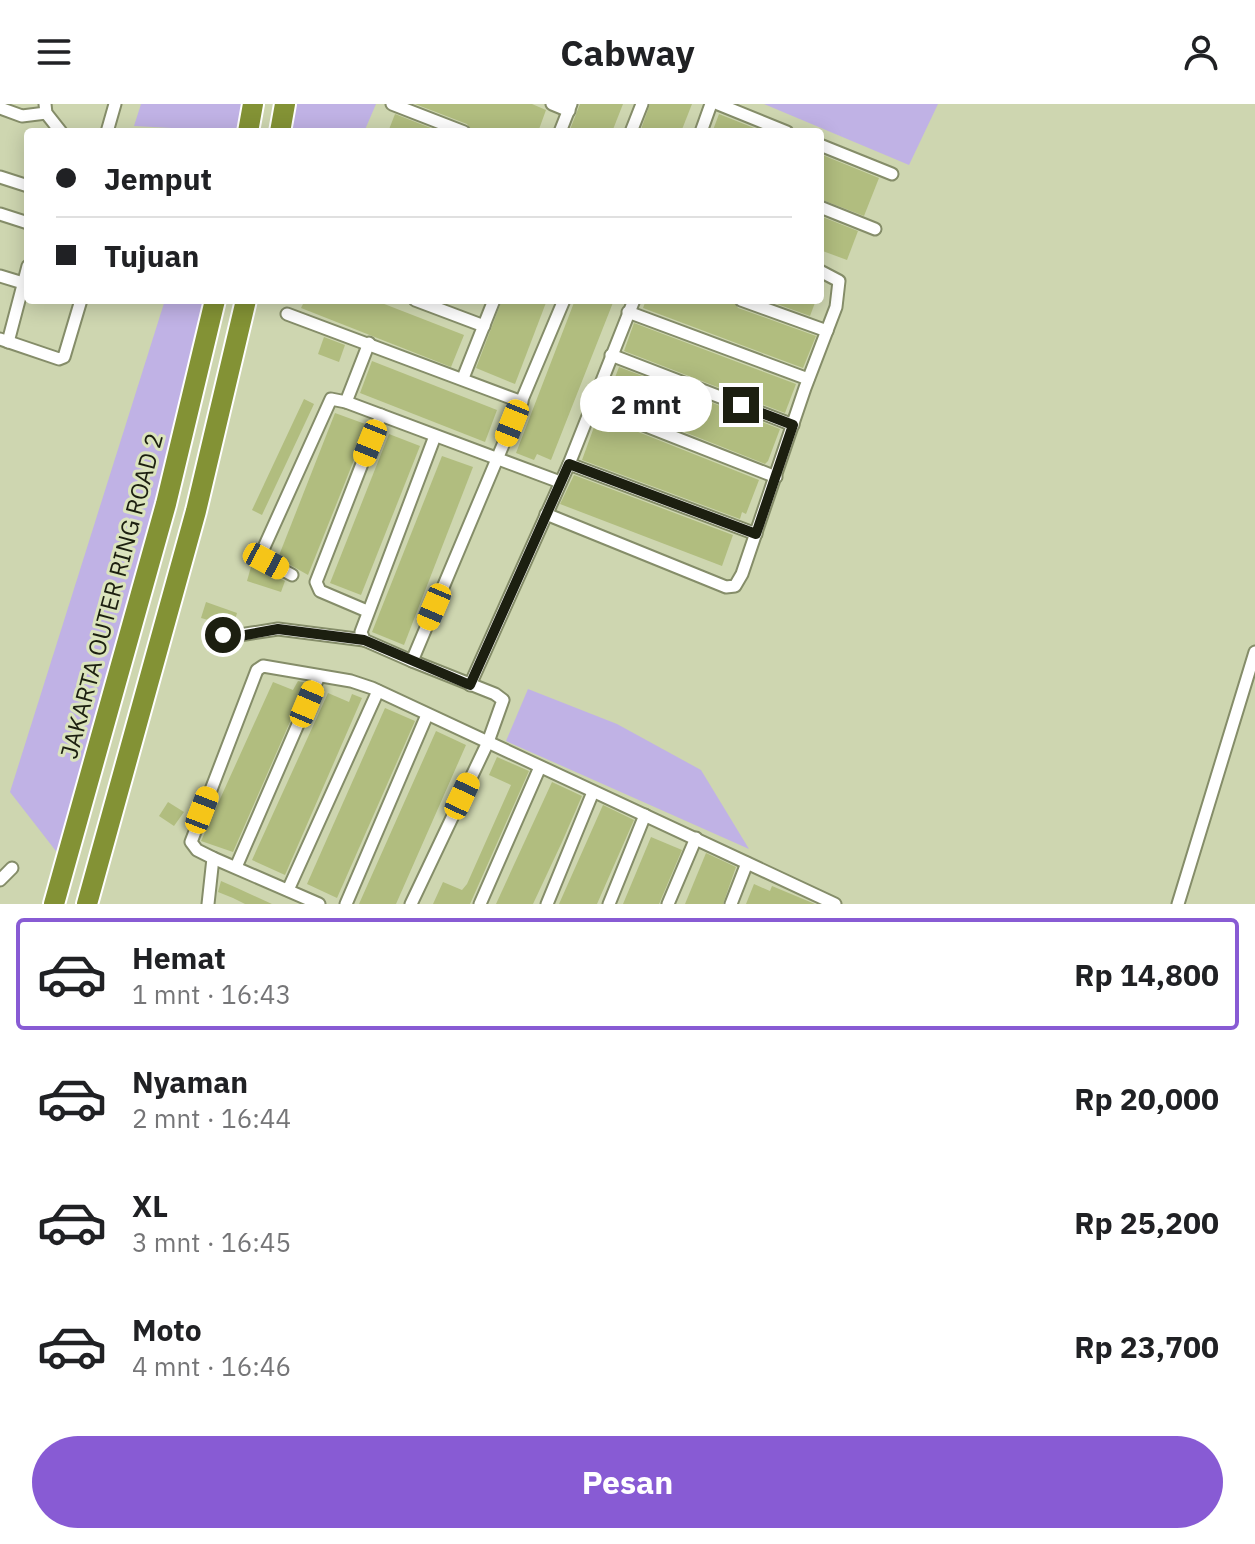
<!DOCTYPE html>
<html lang="id">
<head>
<meta charset="utf-8">
<style>
	body { margin:0; font-family:"IBM Plex Sans",sans-serif; background:#f6f6f6; color:#202124; height:100vh; display:flex; flex-direction:column; font-size:30px; white-space:nowrap }
	* { box-sizing:border-box; margin:0 }
	p { font-size:26px; color:#757577 }
	.icon { flex:none; width:44px; height:44px; fill:none; stroke:currentColor; stroke-width:2; stroke-linecap:round; stroke-linejoin:round }
	.map { position:relative; height:800px; overflow:hidden }
	.panel { display:flex; flex-direction:column; background:#fff; flex:1 }
	.panel>* { flex:none }
	.guide { position:absolute; left:24px; top:24px; width:800px; height:176px; border-radius:8px; box-shadow:0 4px 20px #0003; display:grid; align-content:center; height:176px; padding:0 32px; background:#fff }
	.end { position:absolute; width:36px; height:36px; margin:-18px; border:10px solid #1c1f10; background:#fff; box-shadow:0 0 0 4px #fff }
	.from { border-radius:50% }
	.bubble { position:absolute; height:56px; border-radius:28px; background:#fff; box-shadow:0 4px 20px #0003; font-size:26px; font-weight:700; line-height:56px; text-align:center }
	.car { position:absolute; width:24px; height:48px; margin:-24px -12px; border-radius:10px; box-shadow:0 0 6px 2px #0007; background:linear-gradient(#f5c518 24%,#345 0 40%,#f5c518 0 76%,#345 0 86%,#f5c518 0) }
	.guide b { display:flex; align-items:center; gap:28px; height:76px; font-size:30px }
	.guide b+b { border-top:2px solid #e0e0e0 }
	.guide i { width:20px; height:20px; background:#202124 }
	ul { padding:14px 0 0; list-style:none }
	li { display:flex; align-items:center; gap:24px; height:112px; margin:0 16px 12px; padding:0 16px; border:4px solid transparent; border-radius:8px }
	li div { flex:1 }
	li b { display:block; font-size:30px }
	li em { font-style:normal; font-weight:700 }
	li.active { border-color:#885bd4 }
	li>.icon { width:72px; height:72px; stroke-width:1.5 }
	.cta { display:flex; gap:16px; margin-top:auto; padding:16px 32px }
	.cta a { flex:1; height:92px; border-radius:48px; background:#885bd4; color:#fff; font-size:32px; font-weight:700; line-height:92px; text-align:center }
	header { display:flex; justify-content:space-between; align-items:center; height:104px; padding:0 32px; background:#fff; font-size:36px; font-weight:700 }
	.map>svg:first-child { display:block }
	.green { fill:#c0b2e5 }
	.building { fill:#b1bd7f }
	.lines { fill:none; stroke-linecap:round; stroke-linejoin:round }
	.minor-casing { stroke:#858d69; stroke-width:15 }
	.motorway-casing { stroke:#fff; stroke-width:24 }
	.minor { stroke:#fff; stroke-width:11 }
	.motorway { stroke:#839235; stroke-width:20 }
	.route { stroke:#1c1f10; stroke-width:10 }
	.labels { text-anchor:middle; stroke-width:6; stroke-linejoin:round; paint-order:stroke }
	.street-label { font-size:24px; fill:#1c1f10; stroke:#dbe4bd }
</style>
</head>
<body>
<header><svg class="icon" aria-label="menu" viewBox="0 0 24 24"><path d="M4 6h16M4 12h16M4 18h16"/></svg>Cabway<svg class="icon" aria-label="person" viewBox="0 0 24 24"><circle cx="12" cy="8" r="4"/><path d="M4 21q1-7 8-7t8 7"/></svg></header>
<div class="map">
<svg width="1255" height="800" viewBox="0 0 1255 800">
	<rect width="100%" height="100%" fill="#ced6b0"/>
	<g class="green">
		<polygon points="141,0 253,0 248,28 134,22"/>
		<polygon points="285,0 376,0 364,28 280,28"/>
		<polygon points="764,0 938,0 909,61"/>
		<polygon points="165,196 215,196 66,760 10,688"/>
		<polygon points="528,585 617,620 701,666 749,745 506,637"/>
	</g>
	<g class="building">
		<polygon points="415,0 532,0 546,6 538,28 472,28 467,20"/>
		<polygon points="580,0 623,0 612,28 569,28"/>
		<polygon points="650,0 692,0 681,28 640,28"/>
		<polygon points="395,10 441,28 388,28"/>
		<polygon points="719,10 764,28 713,26"/>
		<polygon points="820,50 879,74 864,112 820,95"/>
		<polygon points="820,112 858,127 847,156 820,146"/>
		<polygon points="305,196 374,196 464,231 451,263 301,204"/>
		<polygon points="502,196 547,196 515,280 476,264"/>
		<polygon points="575,196 614,196 551,356 537,350 534,356 516,349"/>
		<polygon points="646,196 733,196 738,204 816,232 803,264 643,204"/>
		<polygon points="766,196 816,196 810,212"/>
		<polygon points="634,219 796,280 785,309 624,247"/>
		<polygon points="324,233 345,241 339,258 318,250"/>
		<polygon points="372,257 497,306 485,338 360,289"/>
		<polygon points="619,263 780,325 768,357 765,360 606,297"/>
		<polygon points="304,295 314,300 262,411 252,406"/>
		<polygon points="335,309 368,321 308,471 278,454"/>
		<polygon points="598,312 759,376 746,410 742,408 740,415 582,356"/>
		<polygon points="389,330 420,342 361,491 330,479"/>
		<polygon points="442,352 473,363 404,541 372,528"/>
		<polygon points="574,371 733,431 722,462 560,400"/>
		<polygon points="252,459 285,477 281,488 247,477"/>
		<polygon points="206,498 237,509 233,523 201,514"/>
		<polygon points="298,577 307,579 233,748 201,737 273,578 293,586"/>
		<polygon points="328,589 349,598 352,590 362,594 285,771 252,756"/>
		<polygon points="385,604 415,617 337,794 307,780"/>
		<polygon points="436,627 466,641 440,700 396,800 359,800"/>
		<polygon points="497,653 529,667 470,800 433,800 443,778 462,786 467,780 511,681 489,671"/>
		<polygon points="552,678 582,692 562,738 533,800 496,800"/>
		<polygon points="168,698 184,708 174,722 159,712"/>
		<polygon points="603,701 634,716 630,725 597,800 559,800"/>
		<polygon points="651,733 682,746 659,800 623,800"/>
		<polygon points="706,749 736,763 723,800 685,800"/>
		<polygon points="221,777 237,784 272,800 245,800 233,794 218,788"/>
		<polygon points="754,780 770,787 772,782 815,800 746,800"/>
	</g>
	<g class="lines">
		<g class="minor-casing">
			<g id="minor">
				<polyline points="45,0 46,9 61,28"/>
				<polyline points="392,0 464,28"/>
				<polyline points="552,0 569,7"/>
				<polyline points="718,0 787,28"/>
				<polyline points="0,4 22,12 46,9"/>
				<polyline points="107,28 115,0"/>
				<polyline points="560,28 571,0"/>
				<polyline points="631,28 642,0"/>
				<polyline points="701,28 711,0"/>
				<polyline points="820,41 892,70"/>
				<polyline points="0,73 28,82"/>
				<polyline points="820,103 875,125"/>
				<polyline points="0,110 28,119"/>
				<polyline points="0,172 23,179"/>
				<polyline points="415,196 484,222"/>
				<polyline points="741,196 827,227"/>
				<polyline points="628,208 808,275"/>
				<polyline points="287,210 522,298"/>
				<polyline points="0,235 59,255 64,253 81,196"/>
				<polyline points="8,238 28,162"/>
				<polyline points="611,251 793,321"/>
				<polyline points="463,274 494,196"/>
				<polyline points="346,298 369,239"/>
				<polyline points="590,300 776,373"/>
				<polyline points="569,360 756,430"/>
				<polyline points="546,410 726,483 735,482 742,470 805,284 836,203 839,177 820,167"/>
				<polyline points="292,471 266,457 261,450 331,295 346,298 560,378"/>
				<polyline points="367,507 320,487 316,478 381,311"/>
				<polyline points="210,528 233,532 278,525 364,536"/>
				<polyline points="412,557 364,536 361,528 435,332"/>
				<polyline points="470,581 569,360 634,196"/>
				<polyline points="236,763 319,572"/>
				<polyline points="0,776 12,764"/>
				<polyline points="288,786 378,587"/>
				<polyline points="208,800 213,754"/>
				<polyline points="319,800 213,754 197,746 191,738 257,566 263,562 351,577 372,584 835,800"/>
				<polyline points="346,800 427,611"/>
				<polyline points="411,800 488,638 503,596 495,590 412,557 564,196"/>
				<polyline points="480,800 540,663"/>
				<polyline points="547,800 593,688"/>
				<polyline points="609,800 645,711"/>
				<polyline points="668,800 696,734"/>
				<polyline points="731,800 747,759"/>
				<polyline points="1178,800 1255,548"/>
			</g>
		</g>
		<g class="motorway-casing">
			<g id="motorway">
				<polyline points="248,28 253,0"/>
				<polyline points="280,28 285,0"/>
				<polyline points="54,800 166,400 215,196"/>
				<polyline points="87,800 196,407 246,196"/>
			</g>
		</g>
		<use href="#minor" class="minor"/>
		<use href="#motorway" class="motorway"/>
	</g>
	<g class="lines">
		<polyline class="route" points="223,531 240,532 278,525 364,536 470,581 569,360 756,430 793,321 741,301"/>
	</g>
	<g class="labels">
		<g class="street-label">
			<text transform="translate(112 492) rotate(-75)" y="8">JAKARTA OUTER RING ROAD 2</text>
		</g>
	</g>
</svg>
<i class="end from" style="left:223px;top:531px"></i>
<i class="end" style="left:741px;top:301px"></i>
<div class="bubble" style="left:580px;top:272px;width:132px">2 mnt</div>
<i class="car" style="left:512px;top:319px;rotate:202deg"></i>
<i class="car" style="left:370px;top:339px;rotate:202deg"></i>
<i class="car" style="left:266px;top:457px;rotate:118deg"></i>
<i class="car" style="left:434px;top:503px;rotate:203deg"></i>
<i class="car" style="left:307px;top:600px;rotate:23deg"></i>
<i class="car" style="left:462px;top:692px;rotate:25deg"></i>
<i class="car" style="left:202px;top:706px;rotate:21deg"></i>
<div class="guide">
<b><i class="from"></i>Jemput</b>
<b><i></i>Tujuan</b>
</div>
</div>
<section class="panel">
<ul>
<li class="active"><svg class="icon" aria-label="car" viewBox="0 0 24 24"><path d="M5 17H2v-5l4-1 3-4h7l3 4 3 1v5h-3M9 17h6M6 11h13"/><circle cx="7" cy="17" r="2"/><circle cx="17" cy="17" r="2"/></svg><div><b>Hemat</b><p>1 mnt · 16:43</p></div><em>Rp 14,800</em></li>
<li><svg class="icon" aria-label="car" viewBox="0 0 24 24"><path d="M5 17H2v-5l4-1 3-4h7l3 4 3 1v5h-3M9 17h6M6 11h13"/><circle cx="7" cy="17" r="2"/><circle cx="17" cy="17" r="2"/></svg><div><b>Nyaman</b><p>2 mnt · 16:44</p></div><em>Rp 20,000</em></li>
<li><svg class="icon" aria-label="car" viewBox="0 0 24 24"><path d="M5 17H2v-5l4-1 3-4h7l3 4 3 1v5h-3M9 17h6M6 11h13"/><circle cx="7" cy="17" r="2"/><circle cx="17" cy="17" r="2"/></svg><div><b>XL</b><p>3 mnt · 16:45</p></div><em>Rp 25,200</em></li>
<li><svg class="icon" aria-label="car" viewBox="0 0 24 24"><path d="M5 17H2v-5l4-1 3-4h7l3 4 3 1v5h-3M9 17h6M6 11h13"/><circle cx="7" cy="17" r="2"/><circle cx="17" cy="17" r="2"/></svg><div><b>Moto</b><p>4 mnt · 16:46</p></div><em>Rp 23,700</em></li>
</ul>
<div class="cta"><a>Pesan</a></div>
</section>
</body>
</html>
